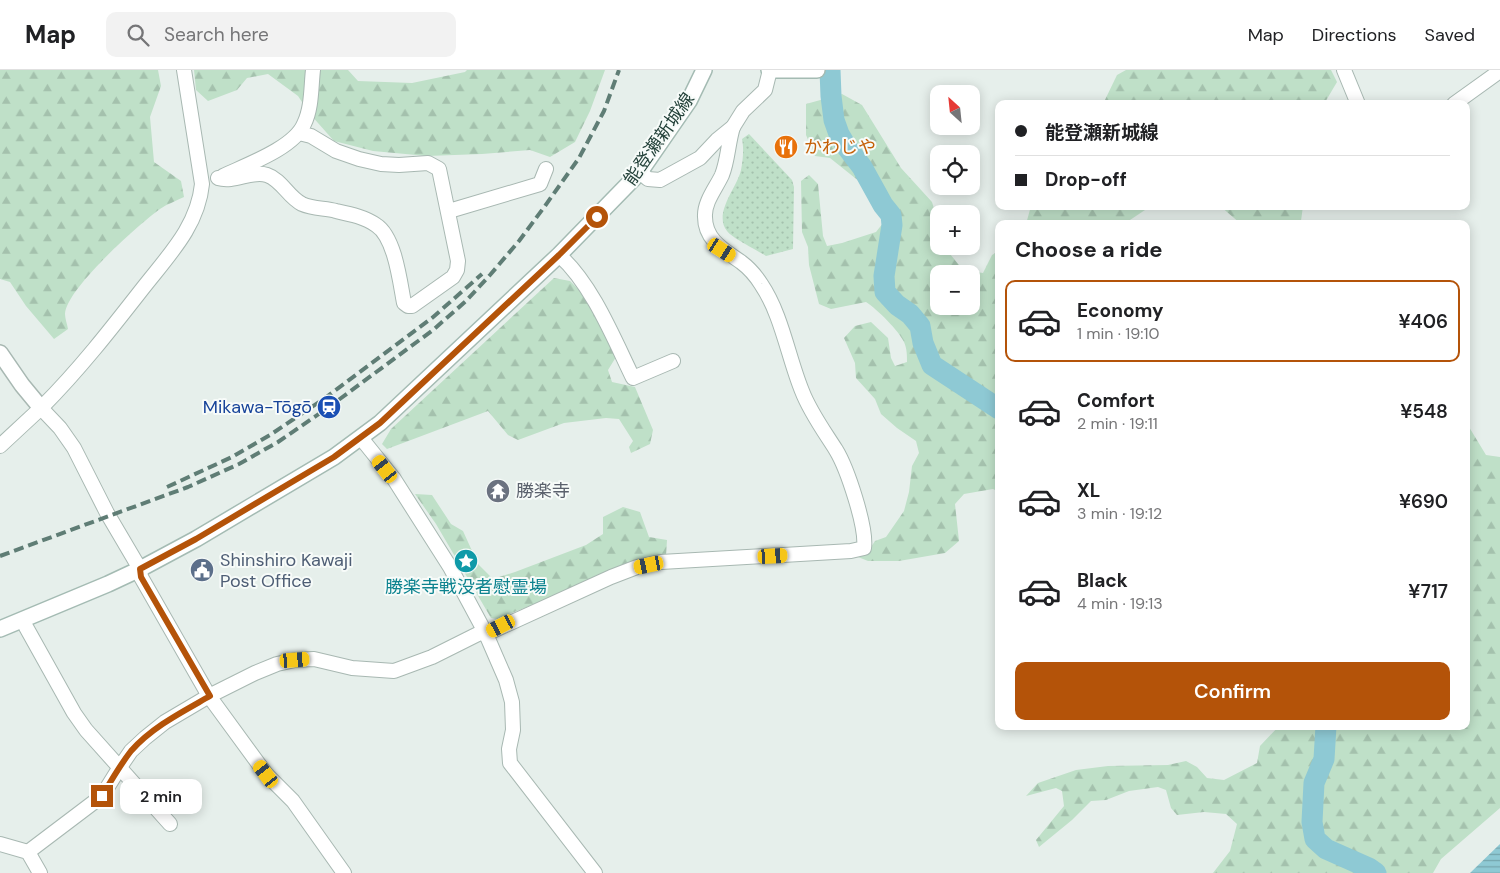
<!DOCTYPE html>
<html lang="en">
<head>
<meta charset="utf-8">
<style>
	body { margin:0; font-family:"DM Sans","Noto Sans JP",sans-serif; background:#f2f2f2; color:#202124; height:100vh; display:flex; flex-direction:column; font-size:19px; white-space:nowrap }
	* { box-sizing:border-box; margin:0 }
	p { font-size:16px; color:#757577 }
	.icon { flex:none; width:28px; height:28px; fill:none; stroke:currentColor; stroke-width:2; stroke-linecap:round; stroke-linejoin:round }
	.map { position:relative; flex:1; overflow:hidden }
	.panel { position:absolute; left:995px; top:150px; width:475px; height:510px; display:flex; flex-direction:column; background:#fff; border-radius:10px; box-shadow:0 2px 12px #0003 }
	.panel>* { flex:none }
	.banner { position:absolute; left:995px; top:30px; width:475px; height:110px; border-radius:10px; box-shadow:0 2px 12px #0003; display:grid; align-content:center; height:110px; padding:0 20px; background:#fff }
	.needle { width:32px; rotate:333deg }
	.buttons { position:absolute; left:930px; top:15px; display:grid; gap:10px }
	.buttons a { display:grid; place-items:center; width:50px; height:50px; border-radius:10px; background:#fff; box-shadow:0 2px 12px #0003; font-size:25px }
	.end { position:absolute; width:22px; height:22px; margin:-11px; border:6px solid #b45309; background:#fff; box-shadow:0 0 0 2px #fff }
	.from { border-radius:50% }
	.bubble { position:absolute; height:35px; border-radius:10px; background:#fff; box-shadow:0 2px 12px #0003; font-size:16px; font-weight:600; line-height:35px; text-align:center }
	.car { position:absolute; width:15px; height:30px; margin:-15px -8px; border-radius:6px; box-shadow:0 0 4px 1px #0007; background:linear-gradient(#f5c518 24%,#345 0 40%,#f5c518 0 76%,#345 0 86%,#f5c518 0) }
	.banner b { display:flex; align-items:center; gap:18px; height:48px; font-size:19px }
	.banner b+b { border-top:1px solid #e0e0e0 }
	.banner i { width:12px; height:12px; background:#202124 }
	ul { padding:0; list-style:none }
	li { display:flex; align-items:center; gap:15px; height:82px; margin:0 10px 8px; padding:0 10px; border:2px solid transparent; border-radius:10px }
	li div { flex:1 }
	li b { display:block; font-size:19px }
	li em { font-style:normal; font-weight:600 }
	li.active { border-color:#b45309 }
	li>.icon { width:45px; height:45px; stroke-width:1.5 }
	h2 { padding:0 20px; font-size:22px; line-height:60px }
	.button { display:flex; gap:10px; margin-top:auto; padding:10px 20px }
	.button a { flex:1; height:58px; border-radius:10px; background:#b45309; color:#fff; font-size:20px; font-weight:600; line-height:58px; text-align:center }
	header { display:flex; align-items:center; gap:30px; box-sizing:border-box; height:70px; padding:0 25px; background:#fff; border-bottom:1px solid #e0e0e0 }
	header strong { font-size:24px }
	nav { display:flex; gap:28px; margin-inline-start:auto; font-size:18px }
	.search { width:350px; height:45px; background:#f2f2f2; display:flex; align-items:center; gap:12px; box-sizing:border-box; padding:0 18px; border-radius:10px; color:#757577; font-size:19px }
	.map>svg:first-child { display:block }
	.forest { fill:url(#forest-firs); fill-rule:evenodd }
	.park { fill:url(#park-dots) }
	.water { fill:url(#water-rules) }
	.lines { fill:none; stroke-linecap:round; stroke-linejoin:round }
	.river { stroke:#8ec9d4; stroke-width:21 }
	.minor-casing { stroke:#a8b8b2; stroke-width:16 }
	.tertiary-casing { stroke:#a8b8b2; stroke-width:18 }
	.secondary-casing { stroke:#a4bbb3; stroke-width:18 }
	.minor { stroke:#fff; stroke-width:14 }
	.tertiary { stroke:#fff; stroke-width:15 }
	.secondary { stroke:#fff; stroke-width:15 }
	.rail { stroke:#5f7d75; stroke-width:4; stroke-dasharray:10 5; stroke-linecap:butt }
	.route { stroke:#b45309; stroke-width:6 }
	.labels { text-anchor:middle; stroke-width:4; stroke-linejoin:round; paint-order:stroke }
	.street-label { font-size:18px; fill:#24423a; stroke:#f7fbf9 }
	.food-label { font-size:18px; fill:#c56008; stroke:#f7fbf9; text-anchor:start }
	.transit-label { font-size:18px; fill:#164399; stroke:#f7fbf9; text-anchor:end }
	.worship-label { font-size:18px; fill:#5b616d; stroke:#f7fbf9; text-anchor:start }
	.service-label { font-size:18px; fill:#4e5e75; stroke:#f7fbf9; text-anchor:start }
	.culture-label { font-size:18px; fill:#0d838f; stroke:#f7fbf9 }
</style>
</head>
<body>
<header>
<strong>Map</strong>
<div class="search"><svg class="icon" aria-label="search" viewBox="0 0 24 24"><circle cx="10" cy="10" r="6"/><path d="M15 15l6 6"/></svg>Search here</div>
<nav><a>Map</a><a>Directions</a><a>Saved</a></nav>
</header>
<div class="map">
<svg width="1500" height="803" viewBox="0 0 1500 803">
	<defs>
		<pattern id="forest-firs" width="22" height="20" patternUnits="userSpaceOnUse" patternTransform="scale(1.25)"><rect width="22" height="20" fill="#bfe0c8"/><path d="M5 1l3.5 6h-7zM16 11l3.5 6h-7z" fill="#a4c1ad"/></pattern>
		<pattern id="park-dots" width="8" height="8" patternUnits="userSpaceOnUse" patternTransform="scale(1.25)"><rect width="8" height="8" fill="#bfe0c8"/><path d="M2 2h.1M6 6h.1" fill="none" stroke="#a4c1ad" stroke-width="1.8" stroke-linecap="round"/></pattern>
		<pattern id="water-rules" width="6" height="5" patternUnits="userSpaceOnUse" patternTransform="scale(1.25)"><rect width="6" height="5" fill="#8ec9d4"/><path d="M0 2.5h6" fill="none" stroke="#74a5ad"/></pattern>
	</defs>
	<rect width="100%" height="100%" fill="#e6efeb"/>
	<g class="forest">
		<path d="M 0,0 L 158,0 L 161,16 L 150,47 L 154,92 L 181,111 L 184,127 C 176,131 167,134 160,139 C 139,154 66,219 65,244 C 65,248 67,254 68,259 L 54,269 L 26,236 L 10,212 L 0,209 Z"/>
		<polygon points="194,0 348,0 358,11 412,13 465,2 467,0 605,0 590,41 575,72 550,87 530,80 482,84 427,86 373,81 334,71 310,44 298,26 268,4 247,8 237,20 208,31 196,20"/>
		<polygon points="1126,0 1331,0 1337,12 1324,34 1103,34 1117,5"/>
		<path d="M 842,24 L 862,35 L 901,98 L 932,132 L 939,155 L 939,176 L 945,176 L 946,179 L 963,200 L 983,203 L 992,185 L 999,181 L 999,422 L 993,419 L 964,424 L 955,434 L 959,471 L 945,483 L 899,491 L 868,491 L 858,487 L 869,480 L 875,471 L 886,467 L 904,441 L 909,422 L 912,396 L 919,383 L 916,371 L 897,358 L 881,344 L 875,329 L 856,308 L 855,293 L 844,268 L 855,256 L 871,252 L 888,268 L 891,288 L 895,296 L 907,292 C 907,285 907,279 904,272 C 899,261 877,239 866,232 L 831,239 L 819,234 L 809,195 L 808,177 L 802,162 L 801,111 L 809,105 L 818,114 L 823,166 L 827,176 L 842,173 L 876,162 L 883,153 L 876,131 L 860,112 L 830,88 L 815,86 L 806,65 L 806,34 ZM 939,204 L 971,204 L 971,236 L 939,236 Z"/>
		<polygon points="1031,136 1151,136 1127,152 1127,154 1026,154"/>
		<polygon points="1220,136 1303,136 1301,151 1297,154 1241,154"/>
		<polygon points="554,208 570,211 594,235 616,287 608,300 612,312 635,317 653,360 650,374 631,383 629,377 633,371 619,349 606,348 564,353 518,370 508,365 488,341 387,379 382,374 391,359"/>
		<polygon points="1466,352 1486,385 1500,387 1500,738 1441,789 1433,803 1213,803 1230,781 1237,754 1226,744 1204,742 1177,745 1171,738 1166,720 1158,717 1129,721 1106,730 1091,731 1072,750 1039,777 1036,770 1064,736 1062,721 1056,718 1026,726 1038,713 1076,700 1108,696 1168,695 1186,691 1197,697 1207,708 1224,710 1257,693 1260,676 1279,656 1466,656"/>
		<polygon points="415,424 432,425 451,454 463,461 478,494 493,509 515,502 586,475 603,464 603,447 623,437 640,442 649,467 667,470 666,486 637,493 497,549 491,548 436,454"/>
	</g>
	<path class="park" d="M 749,64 L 792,110 L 794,117 L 793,179 L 766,186 C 757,180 732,168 727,161 C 713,143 737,118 741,100 C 743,90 744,78 742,69 Z"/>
	<polygon class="water" points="1500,774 1500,803 1470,803"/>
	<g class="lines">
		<g class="river">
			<polyline points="830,0 831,26 834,50 839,64 846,76 862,97 883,135 891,145 892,155 884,206 885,222 897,235 910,244 920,256 923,273 932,295 999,339"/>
			<polyline points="1326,656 1324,689 1314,713 1312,752 1315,769 1326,779 1369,798 1376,803"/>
		</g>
		<g class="minor-casing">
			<g id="minor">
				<polyline points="1344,0 1358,34"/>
				<polyline points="1454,34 1500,1"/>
				<polyline points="640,102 648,109 660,110 700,88 717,70 733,57 743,41 765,20 770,0"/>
				<path d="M 223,106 C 246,95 294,78 304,54 C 312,38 311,17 313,0"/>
				<path d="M 218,108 C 235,113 251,100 267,105 C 282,110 288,127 302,134 C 313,139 325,138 336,141 C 350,144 365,147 376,155 C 395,167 400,212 404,233 L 408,236 L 412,236 L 453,207 L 457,200 L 458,191 L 439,99 L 428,93 L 399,95 L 381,94 L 359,89 L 336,81 L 311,66 L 299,63"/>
				<polyline points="449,141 540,114 546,99"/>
				<path d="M 559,185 C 592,214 614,269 633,308 L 673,291"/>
				<polyline points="41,338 60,358 74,378 107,443 140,499 141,507 209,626 266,704 293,731 344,803"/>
				<polyline points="361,368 394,409 450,497 486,564 506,610 512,632 513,660 509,679 510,693 595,803"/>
				<path d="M 0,376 C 14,363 28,350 42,337 C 79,300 111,259 143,218 C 168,186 198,156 202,114 L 184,0"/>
				<polyline points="23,550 26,557 74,643 86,660 170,754"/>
				<polyline points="0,774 28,782 40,803"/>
				<path d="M 28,782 L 102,726 L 120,697 L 131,681 L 145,668 L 165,652 L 209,626 L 255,603 L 277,594 L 295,590 L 314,589 L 352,598 L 394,601 L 432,587 L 480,563 L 486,564 L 611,507 L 637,497 L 661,492 L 851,481 L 864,478 C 867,457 847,398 836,380 C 824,361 810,342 802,321 C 788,287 782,245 761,214 C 756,206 749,198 741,192 C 724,180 705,170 705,147 C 704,132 716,118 722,105 C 728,90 728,73 733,57"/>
			</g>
		</g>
		<g class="tertiary-casing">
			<polyline id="tertiary" points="0,283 22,315 41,338"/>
		</g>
		<g class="secondary-casing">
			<g id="secondary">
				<polyline points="769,0 817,0"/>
				<polyline points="0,559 108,514 140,499 196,469 334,387 380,353 559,185 640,102 689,31 704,0"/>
			</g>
		</g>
		<use href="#minor" class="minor"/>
		<use href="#tertiary" class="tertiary"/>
		<use href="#secondary" class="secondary"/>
		<g class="rail">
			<polyline points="167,417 232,387 270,365 325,328 432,248 482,204"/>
			<polyline points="0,486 188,417 239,394 278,372 329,337 433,260 466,231 490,205 519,171 545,136 579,88 604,41 619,0"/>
		</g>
	</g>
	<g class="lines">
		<path class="route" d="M 102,726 C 111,711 120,695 131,681 C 152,657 182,642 210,626 L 141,507 L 140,499 L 196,469 L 334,387 L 380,353 L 559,185 L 597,147"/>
	</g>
	<defs>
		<g id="restaurant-disc" transform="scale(1.25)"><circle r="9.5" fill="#e8710a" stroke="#f7fbf9"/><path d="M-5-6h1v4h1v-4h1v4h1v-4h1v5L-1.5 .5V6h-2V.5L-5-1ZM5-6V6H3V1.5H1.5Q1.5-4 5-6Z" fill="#fff"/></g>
		<g id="station-disc" transform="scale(1.25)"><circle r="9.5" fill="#1a4fb4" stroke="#f7fbf9"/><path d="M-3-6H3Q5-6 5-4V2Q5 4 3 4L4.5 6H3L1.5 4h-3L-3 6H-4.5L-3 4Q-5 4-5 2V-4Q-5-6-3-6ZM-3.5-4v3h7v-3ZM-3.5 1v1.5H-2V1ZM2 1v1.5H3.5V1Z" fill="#fff"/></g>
		<g id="temple-disc" transform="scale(1.25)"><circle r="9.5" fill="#6b7280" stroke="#f7fbf9"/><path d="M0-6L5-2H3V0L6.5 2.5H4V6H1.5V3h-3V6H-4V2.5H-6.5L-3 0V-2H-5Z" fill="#fff"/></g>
		<g id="sight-disc" transform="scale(1.25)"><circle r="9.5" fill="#0f9aa8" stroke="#f7fbf9"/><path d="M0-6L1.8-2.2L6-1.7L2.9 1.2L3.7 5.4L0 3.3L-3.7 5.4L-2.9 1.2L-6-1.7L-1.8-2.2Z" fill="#fff"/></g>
		<g id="civic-disc" transform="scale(1.25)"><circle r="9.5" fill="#5c6f8a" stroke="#f7fbf9"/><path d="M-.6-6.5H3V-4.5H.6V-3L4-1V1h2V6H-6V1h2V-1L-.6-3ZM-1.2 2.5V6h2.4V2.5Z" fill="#fff"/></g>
	</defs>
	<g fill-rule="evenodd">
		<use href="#restaurant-disc" x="786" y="77"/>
		<use href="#station-disc" x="329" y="337"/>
		<use href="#temple-disc" x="498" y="421"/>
		<use href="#sight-disc" x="466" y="491"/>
		<use href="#civic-disc" x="202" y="500"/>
	</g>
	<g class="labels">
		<g class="street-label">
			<text transform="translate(659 69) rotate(-55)" y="6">能登瀬新城線</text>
		</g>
		<g class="food-label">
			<text x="804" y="83">かわじや</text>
		</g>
		<g class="transit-label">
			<text x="312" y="343">Mikawa-Tōgō</text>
		</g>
		<g class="worship-label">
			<text x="516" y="427">勝楽寺</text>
		</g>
		<g class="service-label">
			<text x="220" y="496">Shinshiro Kawaji<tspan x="220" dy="21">Post Office</tspan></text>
		</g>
		<g class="culture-label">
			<text x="466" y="523">勝楽寺戦没者慰霊場</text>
		</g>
	</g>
</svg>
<div class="buttons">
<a><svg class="needle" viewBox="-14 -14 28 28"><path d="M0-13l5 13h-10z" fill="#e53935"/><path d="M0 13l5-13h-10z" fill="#757577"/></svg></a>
<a><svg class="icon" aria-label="locate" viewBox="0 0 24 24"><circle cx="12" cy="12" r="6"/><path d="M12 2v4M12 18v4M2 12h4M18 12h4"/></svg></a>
<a>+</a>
<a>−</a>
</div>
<i class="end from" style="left:597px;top:147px"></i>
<i class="end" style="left:102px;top:726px"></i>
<div class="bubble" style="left:120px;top:709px;width:82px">2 min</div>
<i class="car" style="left:722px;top:180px;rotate:123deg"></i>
<i class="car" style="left:385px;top:399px;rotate:322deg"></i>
<i class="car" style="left:773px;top:486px;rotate:87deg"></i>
<i class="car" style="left:649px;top:495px;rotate:258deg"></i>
<i class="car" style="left:501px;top:556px;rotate:243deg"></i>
<i class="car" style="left:295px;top:590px;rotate:86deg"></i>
<i class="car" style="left:266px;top:704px;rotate:323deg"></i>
<div class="banner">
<b><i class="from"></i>能登瀬新城線</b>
<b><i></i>Drop-off</b>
</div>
<section class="panel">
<h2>Choose a ride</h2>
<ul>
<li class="active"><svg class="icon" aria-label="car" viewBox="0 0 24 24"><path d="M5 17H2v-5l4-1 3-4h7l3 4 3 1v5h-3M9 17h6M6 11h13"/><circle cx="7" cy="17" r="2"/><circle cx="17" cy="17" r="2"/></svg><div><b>Economy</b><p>1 min · 19:10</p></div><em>¥406</em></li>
<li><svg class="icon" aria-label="car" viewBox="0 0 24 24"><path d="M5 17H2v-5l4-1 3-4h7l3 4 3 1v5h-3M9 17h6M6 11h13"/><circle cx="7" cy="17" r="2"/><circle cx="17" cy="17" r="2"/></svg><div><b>Comfort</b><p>2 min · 19:11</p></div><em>¥548</em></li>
<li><svg class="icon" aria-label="car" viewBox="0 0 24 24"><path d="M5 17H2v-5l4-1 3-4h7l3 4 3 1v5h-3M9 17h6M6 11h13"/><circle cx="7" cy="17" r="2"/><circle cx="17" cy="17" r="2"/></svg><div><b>XL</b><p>3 min · 19:12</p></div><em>¥690</em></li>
<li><svg class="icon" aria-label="car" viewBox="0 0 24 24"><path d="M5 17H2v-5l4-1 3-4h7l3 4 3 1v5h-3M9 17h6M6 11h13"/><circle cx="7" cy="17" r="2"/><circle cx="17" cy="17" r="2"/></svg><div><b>Black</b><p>4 min · 19:13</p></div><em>¥717</em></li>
</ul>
<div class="button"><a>Confirm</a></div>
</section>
</div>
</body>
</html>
